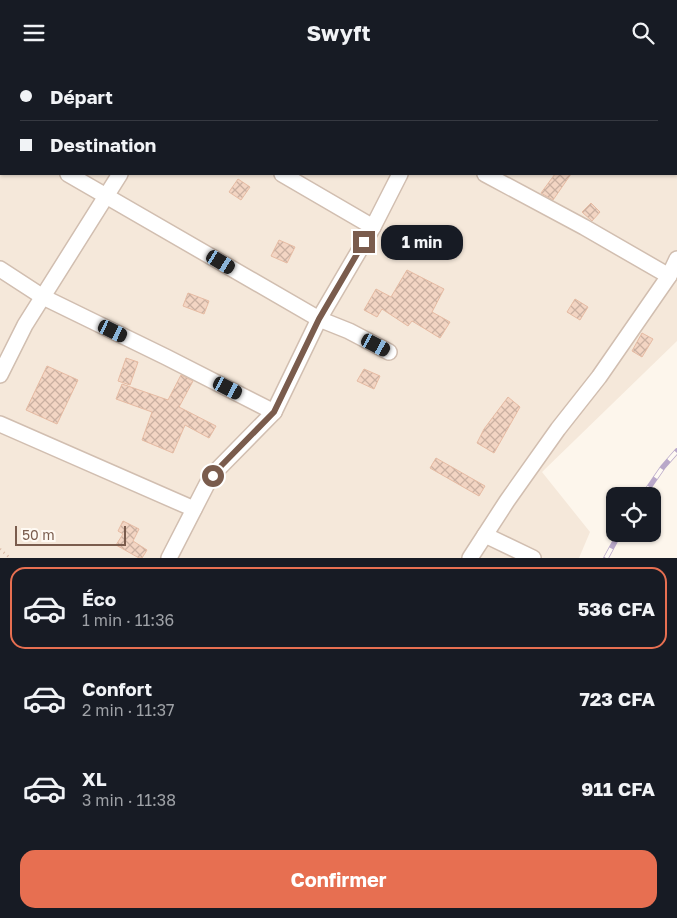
<!DOCTYPE html>
<html lang="fr">
<head>
<meta charset="utf-8">
<style>
	body { margin:0; font-family:"Golos Text",sans-serif; background:#20242c; color:#f1f3f6; height:100vh; display:flex; flex-direction:column; font-size:19px; white-space:nowrap }
	* { box-sizing:border-box; margin:0 }
	p { font-size:16px; color:#9ea1a6 }
	.icon { flex:none; width:28px; height:28px; fill:none; stroke:currentColor; stroke-width:2; stroke-linecap:round; stroke-linejoin:round }
	.map { position:relative; height:493px; overflow:hidden }
	.panel { display:flex; flex-direction:column; background:#171b24; flex:1 }
	.panel>* { flex:none }
	.top-card { position:absolute; left:0px; top:0px; width:678px; height:110px; box-shadow:0 1px 4px #0004; display:grid; align-content:center; height:110px; padding:0 20px; background:#171b24 }
	.tools { position:absolute; left:606px; top:422px; display:grid; gap:10px }
	.tools a { display:grid; place-items:center; width:55px; height:55px; border-radius:10px; background:#171b24; box-shadow:0 1px 4px #0004; font-size:25px }
	.scale { position:absolute; left:15px; bottom:12px; width:111px; box-sizing:border-box; padding-left:5px; border:2px solid #7a5c4d; border-top:0; font-size:14px; line-height:18px; white-space:nowrap; color:#7a5c4d; -webkit-text-stroke:4px #fffaf3; paint-order:stroke }
	.end { position:absolute; width:22px; height:22px; margin:-11px; border:6px solid #7a5c4d; background:#fff; box-shadow:0 0 0 2px #fff }
	.from { border-radius:50% }
	.bubble { position:absolute; height:35px; border-radius:15px; background:#171b24; box-shadow:0 1px 4px #0004; font-size:16px; font-weight:700; line-height:35px; text-align:center }
	.car { position:absolute; width:15px; height:30px; margin:-15px -8px; border-radius:6px; box-shadow:0 0 4px 1px #0007; background:linear-gradient(#222 24%,#8ab4d8 0 40%,#222 0 76%,#8ab4d8 0 86%,#222 0) }
	.top-card b { display:flex; align-items:center; gap:18px; height:48px; font-size:19px }
	.top-card b+b { border-top:1px solid #363941 }
	.top-card i { width:12px; height:12px; background:#f1f3f6 }
	ul { padding:9px 0 0; list-style:none }
	li { display:flex; align-items:center; gap:15px; height:82px; margin:0 10px 8px; padding:0 10px; border:2px solid transparent; border-radius:15px }
	li div { flex:1 }
	li b { display:block; font-size:19px }
	li em { font-style:normal; font-weight:700 }
	li.active { border-color:#e76f51 }
	li>.icon { width:45px; height:45px; stroke-width:1.5 }
	.button { display:flex; gap:10px; margin-top:auto; padding:10px 20px }
	.button a { flex:1; height:58px; border-radius:15px; background:#e76f51; color:#fff; font-size:20px; font-weight:700; line-height:58px; text-align:center }
	header { display:flex; justify-content:space-between; align-items:center; height:65px; padding:0 20px; background:#171b24; font-size:22px; font-weight:700 }
	.map>svg:first-child { display:block }
	.residential { fill:#f5e8da; fill-rule:evenodd }
	.building { fill:url(#building-cross-hatch); stroke:#e6bba3 }
	.lines { fill:none; stroke-linecap:round; stroke-linejoin:round }
	.minor-casing { stroke:#d1beb0; stroke-width:18 }
	.path { stroke:#d9b8a5; stroke-width:2.5; stroke-dasharray:1 4; stroke-linecap:butt }
	.minor { stroke:#fff; stroke-width:15 }
	.rail-casing { stroke:#b9a8c9; stroke-width:5.5 }
	.rail { stroke:#fffaf3; stroke-width:4; stroke-dasharray:11; stroke-linecap:butt }
	.route { stroke:#7a5c4d; stroke-width:6 }
</style>
</head>
<body>
<header><svg class="icon" aria-label="menu" viewBox="0 0 24 24"><path d="M4 6h16M4 12h16M4 18h16"/></svg>Swyft<svg class="icon" aria-label="search" viewBox="0 0 24 24"><circle cx="10" cy="10" r="6"/><path d="M15 15l6 6"/></svg></header>
<div class="map">
<svg width="677" height="493" viewBox="0 0 677 493">
	<defs>
		<pattern id="building-cross-hatch" width="8" height="8" patternUnits="userSpaceOnUse" patternTransform="scale(1.25)"><rect width="8" height="8" fill="#f3d5c3"/><path d="M0 0l8 8M0 8l8-8" fill="none" stroke="#cab0a1"/></pattern>
	</defs>
	<rect width="100%" height="100%" fill="#fdf6ec"/>
	<path class="residential" d="M 0,0 L 677,0 L 677,276 L 542,407 L 590,467 L 579,493 L 0,493 ZM 1,1 L 676,1 L 676,109 L 1,109 Z"/>
	<g class="building">
		<polygon points="555,109 571,109 553,135 541,128"/>
		<polygon points="238,114 250,122 241,135 229,127"/>
		<polygon points="591,138 600,147 592,156 582,147"/>
		<polygon points="279,175 295,182 287,198 271,191"/>
		<polygon points="407,205 444,224 432,247 450,257 440,273 412,256 408,261 382,244 377,252 364,245 376,224 391,232"/>
		<polygon points="188,228 209,236 204,249 183,241"/>
		<polygon points="575,234 588,242 580,255 567,247"/>
		<polygon points="642,268 653,274 642,292 632,286"/>
		<polygon points="126,293 138,297 130,320 118,316"/>
		<polygon points="47,301 78,315 57,359 26,345"/>
		<polygon points="364,304 380,311 374,324 357,316"/>
		<polygon points="181,310 193,316 179,342 216,361 209,373 185,360 173,388 142,375 152,347 116,334 122,319 168,335"/>
		<polygon points="508,332 520,342 494,388 477,378 484,364"/>
		<polygon points="436,393 485,421 479,431 430,403"/>
		<polygon points="123,456 139,464 133,476 147,485 142,493 139,493 116,480 123,469 118,466"/>
	</g>
	<g class="lines">
		<g class="minor-casing">
			<g id="minor">
				<polyline points="97,0 99,1"/>
				<polyline points="287,0 289,1"/>
				<polyline points="504,0 507,1"/>
				<polyline points="188,1 189,0"/>
				<polyline points="459,1 459,0"/>
				<polyline points="0,70 1,71"/>
				<polyline points="676,96 677,96"/>
				<polyline points="68,109 319,254 349,266 389,287"/>
				<polyline points="282,109 373,162"/>
				<polyline points="485,109 584,162 669,211"/>
				<polyline points="0,204 43,232 166,292 274,347"/>
				<polyline points="0,310 25,260 120,109"/>
				<polyline points="0,359 194,444"/>
				<polyline points="485,470 533,493"/>
				<polyline points="169,493 207,419 219,403 274,347 319,254 373,162 400,109"/>
				<polyline points="470,493 507,436 558,364 599,312 669,211 677,194"/>
			</g>
		</g>
		<polyline class="path" points="0,484 10,493"/>
		<use href="#minor" class="minor"/>
		<g class="rail-casing">
			<g id="rail">
				<polyline points="643,431 663,402 677,386"/>
				<polyline points="606,493 619,469"/>
			</g>
		</g>
		<use href="#rail" class="rail"/>
	</g>
	<g class="lines">
		<polyline class="route" points="213,411 219,403 274,347 319,254 364,177"/>
	</g>
</svg>
<div class="tools">
<a><svg class="icon" aria-label="locate" viewBox="0 0 24 24"><circle cx="12" cy="12" r="6"/><path d="M12 2v4M12 18v4M2 12h4M18 12h4"/></svg></a>
</div>
<div class="scale">50 m</div>
<i class="end from" style="left:213px;top:411px"></i>
<i class="end" style="left:364px;top:177px"></i>
<div class="bubble" style="left:381px;top:160px;width:82px">1 min</div>
<i class="car" style="left:221px;top:197px;rotate:121deg"></i>
<i class="car" style="left:113px;top:266px;rotate:116deg"></i>
<i class="car" style="left:376px;top:280px;rotate:118deg"></i>
<i class="car" style="left:228px;top:323px;rotate:117deg"></i>
<div class="top-card">
<b><i class="from"></i>Départ</b>
<b><i></i>Destination</b>
</div>
</div>
<section class="panel">
<ul>
<li class="active"><svg class="icon" aria-label="car" viewBox="0 0 24 24"><path d="M5 17H2v-5l4-1 3-4h7l3 4 3 1v5h-3M9 17h6M6 11h13"/><circle cx="7" cy="17" r="2"/><circle cx="17" cy="17" r="2"/></svg><div><b>Éco</b><p>1 min · 11:36</p></div><em>536 CFA</em></li>
<li><svg class="icon" aria-label="car" viewBox="0 0 24 24"><path d="M5 17H2v-5l4-1 3-4h7l3 4 3 1v5h-3M9 17h6M6 11h13"/><circle cx="7" cy="17" r="2"/><circle cx="17" cy="17" r="2"/></svg><div><b>Confort</b><p>2 min · 11:37</p></div><em>723 CFA</em></li>
<li><svg class="icon" aria-label="car" viewBox="0 0 24 24"><path d="M5 17H2v-5l4-1 3-4h7l3 4 3 1v5h-3M9 17h6M6 11h13"/><circle cx="7" cy="17" r="2"/><circle cx="17" cy="17" r="2"/></svg><div><b>XL</b><p>3 min · 11:38</p></div><em>911 CFA</em></li>
</ul>
<div class="button"><a>Confirmer</a></div>
</section>
</body>
</html>
